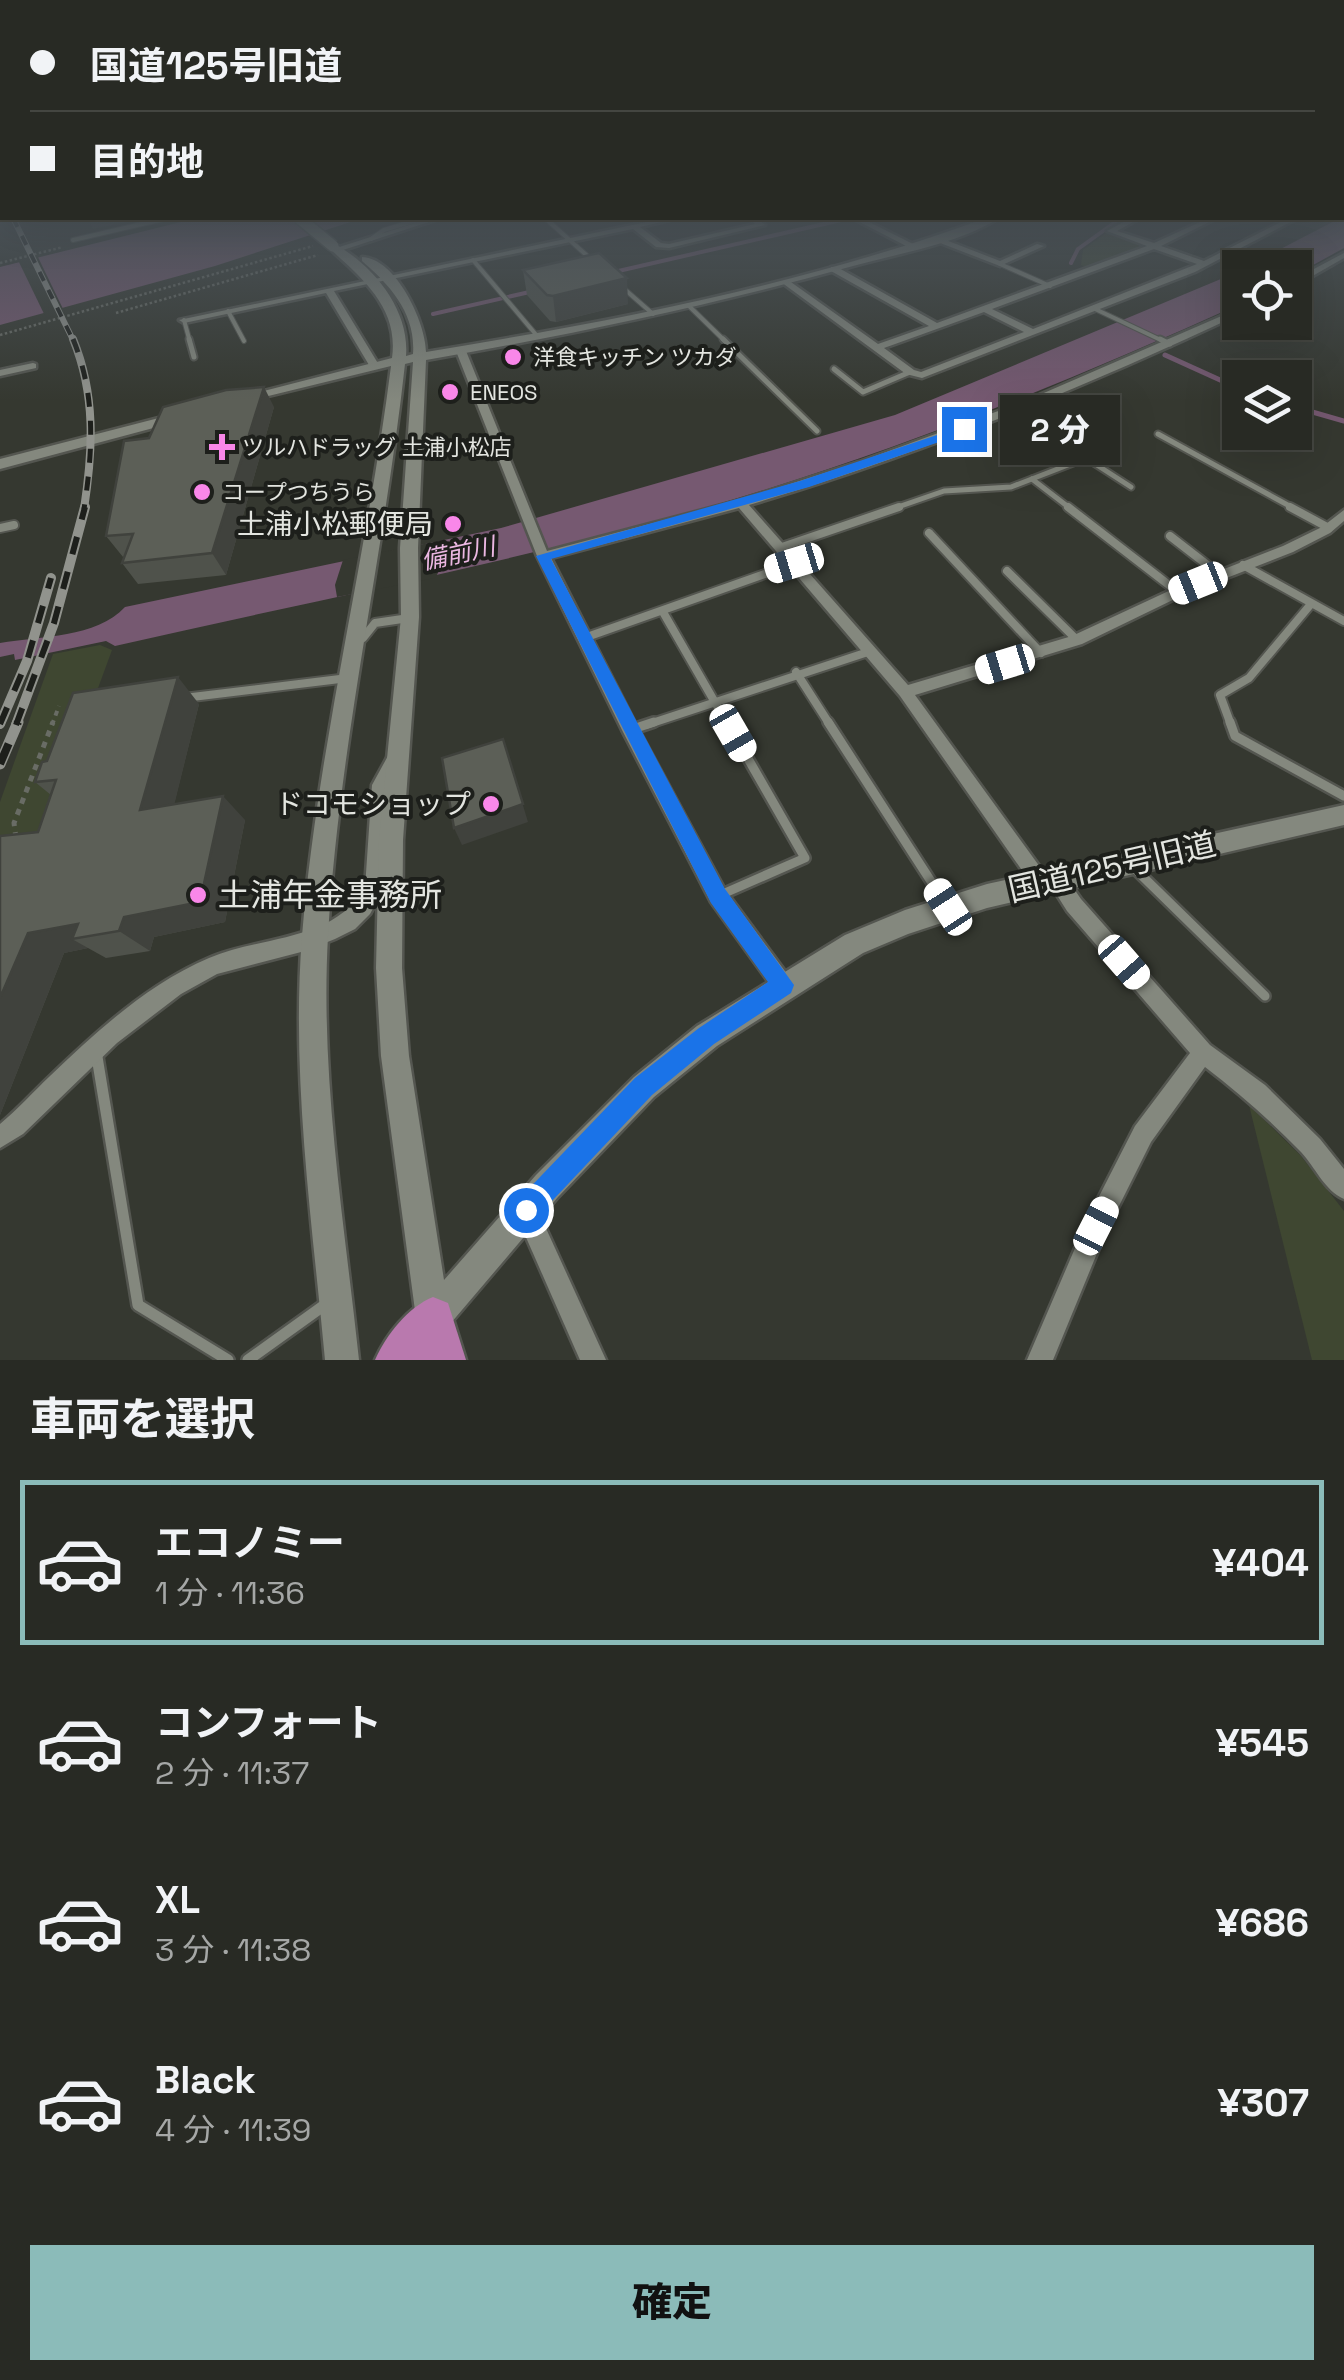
<!DOCTYPE html>
<html lang="ja">
<head>
<meta charset="utf-8">
<style>
	body { margin:0; font-family:"Space Grotesk","Noto Sans JP",sans-serif; background:#30322c; color:#f1f3f6; height:100vh; display:flex; flex-direction:column; font-size:38px; white-space:nowrap }
	* { box-sizing:border-box; margin:0 }
	p { font-size:32px; color:#a5a7a6 }
	.icon { flex:none; width:55px; height:55px; fill:none; stroke:currentColor; stroke-width:2; stroke-linecap:round; stroke-linejoin:round }
	.map { position:relative; height:1360px; overflow:hidden }
	.panel { display:flex; flex-direction:column; background:#282a24; flex:1 }
	.panel>* { flex:none }
	.banner { position:absolute; left:0px; top:0px; width:1345px; height:220px; box-shadow:0 10px 40px #0002,0 0 0 2px #444641; display:grid; align-content:center; height:220px; padding:0 30px; background:#282a24 }
	.tools { position:absolute; left:1222px; top:250px; display:grid; gap:20px }
	.tools a { display:grid; place-items:center; width:90px; height:90px; border-radius:0px; background:#282a24; box-shadow:0 10px 40px #0002,0 0 0 2px #444641; font-size:50px }
	.end { position:absolute; width:45px; height:45px; margin:-22px; border:12px solid #1a73e8; background:#fff; box-shadow:0 0 0 5px #fff }
	.from { border-radius:50% }
	.bubble { position:absolute; height:70px; border-radius:0px; background:#282a24; box-shadow:0 10px 40px #0002,0 0 0 2px #444641; font-size:32px; font-weight:800; line-height:70px; text-align:center }
	.car { position:absolute; width:30px; height:60px; margin:-30px -15px; border-radius:12px; box-shadow:0 0 8px 2px #0007; background:linear-gradient(#fff 24%,#345 0 40%,#fff 0 76%,#345 0 86%,#fff 0) }
	.banner b { display:flex; align-items:center; gap:35px; height:95px; font-size:38px }
	.banner b+b { border-top:2px solid #444641 }
	.banner i { width:25px; height:25px; background:#f1f3f6 }
	ul { padding:0; list-style:none }
	li { display:flex; align-items:center; gap:30px; height:165px; margin:0 20px 15px; padding:0 10px; border:5px solid transparent; border-radius:0px }
	li div { flex:1 }
	li b { display:block; font-size:38px }
	li em { font-style:normal; font-weight:800 }
	li.on { border-color:#8bbbb9 }
	li>.icon { width:90px; height:90px; stroke-width:1.5 }
	h2 { padding:0 30px; font-size:45px; line-height:120px }
	.cta { display:flex; gap:20px; margin-top:auto; padding:20px 30px }
	.cta a { flex:1; height:115px; border-radius:0px; background:#8bbbb9; color:#111; font-size:40px; font-weight:800; line-height:115px; text-align:center }
	.map>svg:first-child { display:block }
	.green { fill:#3f4731 }
	.water { fill:#765971 }
	.pier { fill:#353830 }
	.lines { fill:none; stroke-linecap:round; stroke-linejoin:round }
	.stream-far1 { stroke:#765971; stroke-width:4 }
	.stream { stroke:#765971; stroke-width:5 }
	.service-far4-casing { stroke:#545650; stroke-width:6 }
	.service-far3-casing { stroke:#545650; stroke-width:9 }
	.service-far2-casing { stroke:#545650; stroke-width:12 }
	.service-far1-casing { stroke:#545650; stroke-width:14 }
	.service-casing { stroke:#545650; stroke-width:16 }
	.minor-casing { stroke:#545650; stroke-width:5 }
	.tertiary-casing { stroke:#545650; stroke-width:5 }
	.primary-casing { stroke:#545650; stroke-width:5 }
	.path-far2 { stroke:#696c65; stroke-width:2.5; stroke-dasharray:2.5 2.5; stroke-linecap:butt }
	.path-far1 { stroke:#696c65; stroke-width:4; stroke-dasharray:5 5; stroke-linecap:butt }
	.path { stroke:#696c65; stroke-width:5; stroke-dasharray:6 6; stroke-linecap:butt }
	.service-far4 { stroke:#84887e; stroke-width:4 }
	.service-far3 { stroke:#84887e; stroke-width:5 }
	.service-far2 { stroke:#84887e; stroke-width:8 }
	.service-far1 { stroke:#84887e; stroke-width:9 }
	.service { stroke:#84887e; stroke-width:11 }
	.minor { fill:#84887e; fill-rule:evenodd }
	.tertiary { fill:#84887e; fill-rule:evenodd }
	.primary { fill:#b979ae; fill-rule:evenodd }
	.rail-far3-casing { stroke:#91938d; stroke-width:6 }
	.rail-far2-casing { stroke:#91938d; stroke-width:8 }
	.rail-far1-casing { stroke:#91938d; stroke-width:10 }
	.rail-casing { stroke:#91938d; stroke-width:11 }
	.rail-far3 { stroke:#1d1f1b; stroke-width:4; stroke-dasharray:10; stroke-linecap:butt }
	.rail-far2 { stroke:#1d1f1b; stroke-width:5; stroke-dasharray:14; stroke-linecap:butt }
	.rail-far1 { stroke:#1d1f1b; stroke-width:6; stroke-dasharray:18; stroke-linecap:butt }
	.rail { stroke:#1d1f1b; stroke-width:8; stroke-dasharray:22; stroke-linecap:butt }
	.tertiary-bridge-casing { stroke:#545650; stroke-width:14; stroke-linecap:butt }
	.tertiary-bridge { stroke:#84887e; stroke-width:11 }
	.wall { fill:#4f524b }
	.shaded-wall { fill:#40423d }
	.building { fill:#5c5f57; stroke:#40423d; stroke-width:2.5 }
	.route { fill:#1a73e8 }
	.poi-dot { fill:#f987e9; stroke:#1d1f1b; stroke-width:4 }
	.labels { text-anchor:middle; stroke-width:8; stroke-linejoin:round; paint-order:stroke }
	.far-poi-label { font-size:22px; fill:#e3e5e0; stroke:#1d1f1b; text-anchor:start }
	.far-water-label { font-size:25px; font-style:italic; fill:#ebb7e2; stroke:#1d1f1b }
	.poi-label { font-size:28px; fill:#e3e5e0; stroke:#1d1f1b; text-anchor:end }
	.near-street-label { font-size:32px; fill:#e3e5e0; stroke:#1d1f1b }
	.near-poi-label { font-size:32px; fill:#e3e5e0; stroke:#1d1f1b; text-anchor:start }
</style>
</head>
<body>
<div class="map">
<svg width="1344" height="1360" viewBox="0 0 1344 1360">
	<rect width="100%" height="100%" fill="#353830"/>
	<g class="green">
		<polygon points="1109,231 1145,246 1089,268 1081,265 1083,250"/>
		<polygon points="100,645 112,650 39,849 0,864 0,802 53,654"/>
		<polygon points="1249,1105 1301,1156 1344,1211 1344,1360 1312,1360"/>
	</g>
	<g class="water">
		<polygon points="1344,216 1344,248 1295,275 1295,268 1246,267"/>
		<polygon points="197,218 363,218 215,266 0,325 0,267"/>
		<path d="M 1240,271 L 1240,304 C 1070,381 898,451 718,504 C 520,561 316,600 115,646 L 106,641 L 15,660 L 14,654 L 0,657 L 0,643 C 41,636 96,638 125,607 L 501,528 L 895,415 Z"/>
	</g>
	<g class="pier">
		<polygon points="36,253 65,313 46,318 17,258"/>
		<polygon points="439,541 442,566 435,578 337,597 335,585 343,560"/>
	</g>
	<g class="lines">
		<g class="stream-far1">
			<polyline points="1071,263 1078,249 1121,218"/>
			<polyline points="614,272 850,218"/>
			<polyline points="433,314 534,291"/>
		</g>
		<g class="stream">
			<polyline points="1165,355 1240,389"/>
			<polyline points="1295,407 1344,421"/>
		</g>
		<g class="service-far4-casing">
			<g id="service-far4">
				<polyline points="545,218 593,261"/>
				<polyline points="371,239 384,230 424,218"/>
				<polyline points="73,240 168,218"/>
				<polyline points="473,260 538,337"/>
				<polyline points="1000,264 1050,286"/>
				<polyline points="622,287 653,314"/>
				<polyline points="689,306 726,342"/>
				<polyline points="1093,308 1165,342"/>
				<polyline points="228,311 244,341"/>
				<polyline points="184,320 190,342"/>
			</g>
		</g>
		<g class="service-far3-casing">
			<g id="service-far3">
				<polyline points="189,339 194,357"/>
				<polyline points="723,339 817,431"/>
				<polyline points="1160,339 1170,344"/>
				<polyline points="834,369 863,392 910,372"/>
				<polyline points="1158,434 1295,509"/>
				<polyline points="1032,479 1071,509"/>
				<polyline points="892,509 944,491 1011,487 1086,458 1131,487"/>
			</g>
		</g>
		<g class="service-far2-casing">
			<g id="service-far2">
				<polyline points="1068,507 1178,592"/>
				<polyline points="1290,507 1329,528"/>
				<polyline points="0,528 14,525"/>
				<polyline points="929,533 1041,653"/>
				<polyline points="1170,536 1219,574"/>
				<polyline points="782,547 899,507"/>
				<polyline points="1243,565 1344,621"/>
				<polyline points="1007,571 1077,640"/>
				<polyline points="663,612 728,725"/>
				<polyline points="363,638 375,623 409,618"/>
				<polyline points="584,638 793,564"/>
				<polyline points="796,672 830,725"/>
				<polyline points="184,698 348,678"/>
				<polyline points="646,725 871,651"/>
				<polyline points="1231,725 1220,695 1249,678 1311,604"/>
			</g>
		</g>
		<g class="service-far1-casing">
			<g id="service-far1">
				<polyline points="828,722 945,903"/>
				<polyline points="1230,722 1235,736 1344,796"/>
				<polyline points="630,730 654,722"/>
				<polyline points="1132,866 1265,996"/>
				<polyline points="718,896 805,858 727,722"/>
			</g>
		</g>
		<g class="service-casing">
			<g id="service">
				<polyline points="96,1051 138,1305 228,1360"/>
				<polyline points="248,1360 326,1304"/>
			</g>
		</g>
		<g class="minor-casing">
			<g id="minor">
				<polygon points="431,218 441,218 340,251 333,249"/>
				<polygon points="666,218 678,218 640,227 661,243 669,244 755,224 750,218 757,218 765,225 669,248 656,247 633,229 334,291 379,365 374,368 369,365 326,293 184,323 179,320"/>
				<polygon points="852,218 861,218 917,246 910,248"/>
				<path d="M 1131,218 L 1140,218 L 1117,231 L 1154,243 L 1209,218 L 1217,218 L 1161,246 L 1204,261 L 1289,218 L 1298,218 L 1195,272 L 922,378 L 906,374 L 781,282 L 788,280 L 878,344 L 929,326 L 831,271 L 831,267 L 837,267 L 937,323 L 1147,246 L 1107,231 ZM 1154,249 L 1197,264 L 1033,329 L 992,309 ZM 984,312 L 1024,332 L 921,372 L 914,370 L 884,348 Z"/>
				<polygon points="938,237 1000,261 1037,244 1044,246 1000,266 935,241 935,237"/>
				<polygon points="1344,253 1344,258 1295,286 1295,279"/>
				<path d="M 1240,308 L 1240,314 C 1081,389 918,455 749,505 L 908,685 L 1072,636 L 1173,589 L 1283,546 L 1322,527 L 1344,510 L 1344,521 L 1330,533 L 1293,552 L 1183,595 L 1082,644 L 915,695 L 1048,878 L 1051,873 L 1057,870 L 1063,873 L 1081,899 L 1210,1045 L 1265,1085 L 1320,1139 L 1344,1169 L 1344,1199 C 1325,1191 1315,1167 1301,1152 C 1271,1121 1239,1093 1205,1067 L 1151,1142 L 1105,1234 L 1053,1360 L 1027,1360 L 1088,1218 L 1135,1126 L 1190,1053 L 1067,911 L 1050,884 L 1047,889 L 1041,892 L 1035,889 L 900,696 L 739,508 L 551,558 L 636,725 L 725,890 L 790,978 L 793,985 L 790,992 L 783,995 L 776,992 L 711,902 L 622,730 L 537,556 L 456,351 L 461,348 L 466,351 L 547,551 L 737,501 L 859,462 L 1023,402 Z"/>
				<polygon points="33,363 36,364 36,368 0,376 0,370"/>
				<path d="M 395,752 L 401,754 L 403,759 L 388,786 L 383,890 L 370,914 L 355,929 L 335,939 L 305,951 L 217,974 L 181,994 L 117,1043 L 23,1134 L 0,1148 L 0,1124 C 18,1109 33,1092 50,1076 C 97,1031 148,984 209,958 C 260,936 333,942 365,888 L 372,785 L 389,754 Z"/>
				<polygon points="526,1198 534,1202 606,1360 580,1360 514,1210 518,1202"/>
			</g>
		</g>
		<g class="tertiary-casing">
			<g id="tertiary">
				<path d="M 986,218 L 999,218 C 958,244 900,253 853,266 C 712,305 570,335 426,360 L 418,548 L 419,617 L 403,840 L 402,968 L 409,1056 L 444,1280 L 536,1175 L 634,1077 L 697,1026 L 845,935 L 905,910 L 987,884 L 1344,805 L 1344,825 L 987,908 L 908,934 L 863,953 L 717,1046 L 654,1097 L 558,1197 L 445,1330 L 433,1335 L 421,1330 L 416,1318 L 381,1056 L 376,968 L 379,840 L 401,617 L 400,548 L 413,362 L 405,364 C 384,555 339,743 328,936 C 320,1077 344,1220 359,1360 L 325,1360 C 312,1220 291,1077 302,936 C 318,744 367,557 391,366 L 244,402 L 237,398 L 392,358 C 399,308 363,279 329,248 L 328,246 L 333,243 C 372,264 410,309 406,356 L 413,354 C 416,314 391,286 362,261 L 362,257 C 396,258 426,323 426,352 C 615,321 806,284 986,218 Z"/>
				<polygon points="182,412 189,416 187,419 0,469 0,459"/>
			</g>
		</g>
		<g class="primary-casing">
			<path id="primary" d="M 433,1297 L 448,1303 L 466,1360 L 375,1360 C 386,1335 408,1307 433,1297 Z"/>
		</g>
		<g class="path-far2">
			<polyline points="0,263 63,247"/>
			<polyline points="116,313 318,255"/>
			<polyline points="0,335 313,246"/>
		</g>
		<polyline class="path-far1" points="52,725 59,706"/>
		<polyline class="path" points="16,838 14,823 53,722"/>
		<use href="#service-far4" class="service-far4"/>
		<use href="#service-far3" class="service-far3"/>
		<use href="#service-far2" class="service-far2"/>
		<use href="#service-far1" class="service-far1"/>
		<use href="#service" class="service"/>
		<use href="#minor" class="minor"/>
		<use href="#tertiary" class="tertiary"/>
		<use href="#primary" class="primary"/>
		<g class="rail-far3-casing">
			<polyline id="rail-far3" points="13,218 74,342"/>
		</g>
		<g class="rail-far2-casing">
			<path id="rail-far2" d="M 73,339 C 96,395 93,450 84,509"/>
		</g>
		<g class="rail-far1-casing">
			<g id="rail-far1">
				<polyline points="0,724 27,661 51,578"/>
				<polyline points="16,725 54,623 85,507"/>
			</g>
		</g>
		<g class="rail-casing">
			<polyline id="rail" points="0,764 18,722"/>
		</g>
		<use href="#rail-far3" class="rail-far3"/>
		<use href="#rail-far2" class="rail-far2"/>
		<use href="#rail-far1" class="rail-far1"/>
		<use href="#rail" class="rail"/>
		<g class="tertiary-bridge-casing">
			<polyline id="tertiary-bridge" points="299,218 333,246"/>
		</g>
		<use href="#tertiary-bridge" class="tertiary-bridge"/>
	</g>
	<g class="wall">
		<polygon points="523,270 628,304 556,322 550,321 527,295"/>
		<polygon points="274,407 226,575 138,584 122,563 124,557 123,557 106,536 149,438"/>
		<polygon points="199,704 174,804 245,820 225,922 154,937 150,951 106,958 88,948 64,953 0,1115 0,836 38,832 51,795 35,782 47,761"/>
	</g>
	<g class="shaded-wall">
		<polygon points="88,218 145,218 93,229"/>
		<polygon points="627,278 628,304 556,322 553,296"/>
		<polygon points="264,387 274,407 226,575 212,553"/>
		<polygon points="178,677 199,704 167,834 140,810"/>
		<polygon points="503,739 528,822 462,845 454,828"/>
		<polygon points="223,796 245,820 225,922 154,937 150,951 119,931 124,917"/>
		<polygon points="78,924 72,939 88,948 64,953 0,1115 0,998 28,933"/>
	</g>
	<g class="building">
		<polygon points="599,253 627,278 553,296 547,295 523,270"/>
		<polygon points="264,387 212,553 122,563 133,534 106,536 124,441 149,438 163,407 226,390"/>
		<polygon points="178,677 140,810 223,796 200,902 124,917 119,931 72,939 78,924 28,933 0,998 0,836 38,832 56,780 35,782 42,762 47,761 73,693"/>
		<polygon points="503,739 523,804 454,828 442,758"/>
	</g>
	<linearGradient id="sky" x2="0" y2="1"><stop stop-color="#1d1f1a"/><stop offset="0.53" stop-color="#4b5359"/><stop offset="1" stop-color="#4b5359" stop-opacity="0"/></linearGradient>
	<rect width="1344" height="401" fill="url(#sky)"/>
	<polygon class="route" points="964,426 968,432 809,487 551,559 725,889 794,985 791,993 714,1044 652,1095 535,1219 526,1223 517,1219 513,1210 517,1201 635,1078 699,1028 768,982 711,903 536,556 800,481"/>
	<g class="poi-dot">
		<circle cx="513" cy="357" r="10"/>
		<circle cx="450" cy="392" r="10"/>
		<path d="M217 432h10v10h10v10h-10v10h-10v-10h-10v-10h10z"/>
		<circle cx="202" cy="492" r="10"/>
		<circle cx="453" cy="524" r="10"/>
		<circle cx="491" cy="804" r="10"/>
		<circle cx="198" cy="895" r="10"/>
	</g>
	<g class="labels">
		<g class="far-poi-label">
			<text x="533" y="365">洋食キッチン ツカダ</text>
			<text x="470" y="400">ENEOS</text>
			<text x="242" y="455">ツルハドラッグ 土浦小松店</text>
			<text x="222" y="500">コープつちうら</text>
		</g>
		<g class="far-water-label">
			<text transform="translate(458 553) rotate(-12)" y="9">備前川</text>
		</g>
		<g class="poi-label">
			<text x="433" y="534">土浦小松郵便局</text>
			<text x="471" y="814">ドコモショップ</text>
		</g>
		<g class="near-street-label">
			<text transform="translate(1112 867) rotate(-13)" y="11">国道125号旧道</text>
		</g>
		<g class="near-poi-label">
			<text x="218" y="906">土浦年金事務所</text>
		</g>
	</g>
</svg>
<div class="tools">
<a><svg class="icon" aria-label="locate" viewBox="0 0 24 24"><circle cx="12" cy="12" r="6"/><path d="M12 2v4M12 18v4M2 12h4M18 12h4"/></svg></a>
<a><svg class="icon" aria-label="layers" viewBox="0 0 24 24"><path d="M12 4l9 5-9 5-9-5zM3 14l9 5 9-5"/></svg></a>
</div>
<i class="end from" style="left:526px;top:1210px"></i>
<i class="end" style="left:964px;top:429px"></i>
<div class="bubble" style="left:1000px;top:395px;width:120px">2 分</div>
<i class="car" style="left:794px;top:563px;rotate:253deg"></i>
<i class="car" style="left:1198px;top:583px;rotate:248deg"></i>
<i class="car" style="left:1005px;top:664px;rotate:253deg"></i>
<i class="car" style="left:733px;top:733px;rotate:150deg"></i>
<i class="car" style="left:948px;top:907px;rotate:327deg"></i>
<i class="car" style="left:1124px;top:962px;rotate:139deg"></i>
<i class="car" style="left:1096px;top:1226px;rotate:27deg"></i>
<div class="banner">
<b><i class="from"></i>国道125号旧道</b>
<b><i></i>目的地</b>
</div>
</div>
<section class="panel">
<h2>車両を選択</h2>
<ul>
<li class="on"><svg class="icon" aria-label="car" viewBox="0 0 24 24"><path d="M5 17H2v-5l4-1 3-4h7l3 4 3 1v5h-3M9 17h6M6 11h13"/><circle cx="7" cy="17" r="2"/><circle cx="17" cy="17" r="2"/></svg><div><b>エコノミー</b><p>1 分 · 11:36</p></div><em>¥404</em></li>
<li><svg class="icon" aria-label="car" viewBox="0 0 24 24"><path d="M5 17H2v-5l4-1 3-4h7l3 4 3 1v5h-3M9 17h6M6 11h13"/><circle cx="7" cy="17" r="2"/><circle cx="17" cy="17" r="2"/></svg><div><b>コンフォート</b><p>2 分 · 11:37</p></div><em>¥545</em></li>
<li><svg class="icon" aria-label="car" viewBox="0 0 24 24"><path d="M5 17H2v-5l4-1 3-4h7l3 4 3 1v5h-3M9 17h6M6 11h13"/><circle cx="7" cy="17" r="2"/><circle cx="17" cy="17" r="2"/></svg><div><b>XL</b><p>3 分 · 11:38</p></div><em>¥686</em></li>
<li><svg class="icon" aria-label="car" viewBox="0 0 24 24"><path d="M5 17H2v-5l4-1 3-4h7l3 4 3 1v5h-3M9 17h6M6 11h13"/><circle cx="7" cy="17" r="2"/><circle cx="17" cy="17" r="2"/></svg><div><b>Black</b><p>4 分 · 11:39</p></div><em>¥307</em></li>
</ul>
<div class="cta"><a>確定</a></div>
</section>
</body>
</html>
